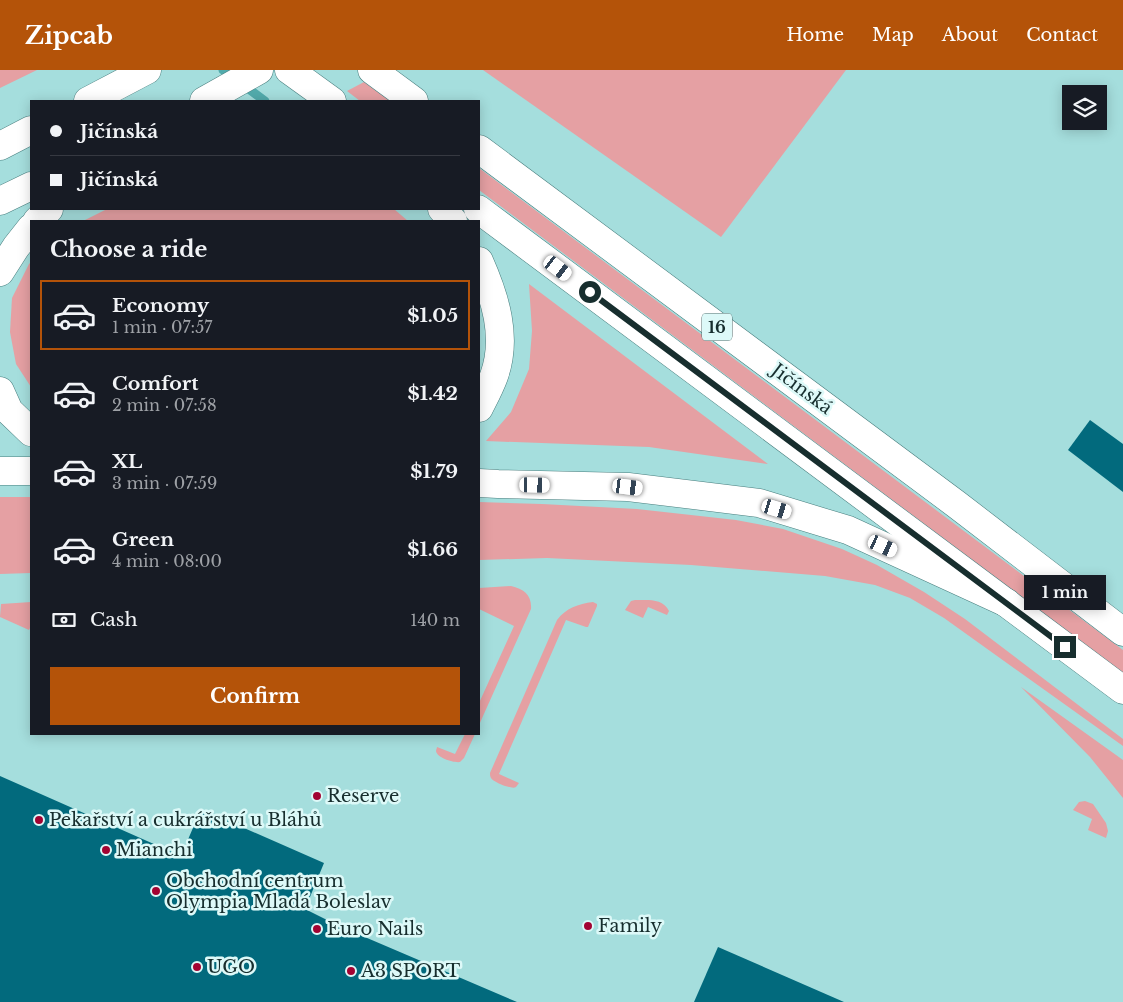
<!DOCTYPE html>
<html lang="en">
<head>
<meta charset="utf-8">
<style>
	body { margin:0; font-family:"Libre Baskerville",serif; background:#242831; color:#f1f3f6; height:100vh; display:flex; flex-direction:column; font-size:19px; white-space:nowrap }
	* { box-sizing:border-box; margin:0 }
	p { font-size:16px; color:#9ea1a6 }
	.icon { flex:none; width:28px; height:28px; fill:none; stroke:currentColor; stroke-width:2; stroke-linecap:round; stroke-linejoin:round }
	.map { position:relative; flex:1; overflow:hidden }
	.panel { position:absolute; left:30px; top:150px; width:450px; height:515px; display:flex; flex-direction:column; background:#171b24; border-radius:0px; box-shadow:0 2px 12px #0003 }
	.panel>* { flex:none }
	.guide { position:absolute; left:30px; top:30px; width:450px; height:110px; border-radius:0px; box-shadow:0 2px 12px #0003; display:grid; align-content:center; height:110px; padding:0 20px; background:#171b24 }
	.tools { position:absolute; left:1062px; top:15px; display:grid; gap:10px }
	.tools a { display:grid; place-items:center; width:45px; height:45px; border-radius:0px; background:#171b24; box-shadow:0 2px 12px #0003; font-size:25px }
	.end { position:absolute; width:22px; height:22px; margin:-11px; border:6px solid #172e2e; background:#fff; box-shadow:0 0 0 2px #fff }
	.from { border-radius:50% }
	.bubble { position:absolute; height:35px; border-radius:0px; background:#171b24; box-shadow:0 2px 12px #0003; font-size:16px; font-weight:700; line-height:35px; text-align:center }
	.car { position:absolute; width:15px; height:30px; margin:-15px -8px; border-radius:6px; box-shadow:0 0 4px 1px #0007; background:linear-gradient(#fff 24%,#345 0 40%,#fff 0 76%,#345 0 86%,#fff 0) }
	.guide b { display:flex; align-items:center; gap:18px; height:48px; font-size:19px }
	.guide b+b { border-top:1px solid #363941 }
	.guide i { width:12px; height:12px; background:#f1f3f6 }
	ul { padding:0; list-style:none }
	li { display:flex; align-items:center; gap:15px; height:70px; margin:0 10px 8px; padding:0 10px; border:2px solid transparent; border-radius:0px }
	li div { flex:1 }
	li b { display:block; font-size:19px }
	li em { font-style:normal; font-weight:700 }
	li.current { border-color:#b45309 }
	li>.icon { width:45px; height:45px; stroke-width:1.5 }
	h2 { padding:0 20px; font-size:22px; line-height:60px }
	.pay { display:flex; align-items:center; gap:12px; height:55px; padding:0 20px; font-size:19px }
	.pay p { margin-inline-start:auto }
	.primary-button { display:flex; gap:10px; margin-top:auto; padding:10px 20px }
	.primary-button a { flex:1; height:58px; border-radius:0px; background:#b45309; color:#fff; font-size:20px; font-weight:700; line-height:58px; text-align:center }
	header { display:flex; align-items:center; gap:30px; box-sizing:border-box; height:70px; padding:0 25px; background:#b45309; color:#fff }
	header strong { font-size:24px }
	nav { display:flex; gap:28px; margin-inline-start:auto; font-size:18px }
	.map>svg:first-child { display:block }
	.green { fill:#e5a0a3 }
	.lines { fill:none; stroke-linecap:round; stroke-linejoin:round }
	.stream { stroke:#52abac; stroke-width:9 }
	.building { fill:#026a7d }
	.primary-casing { stroke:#487e7e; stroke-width:29 }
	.highway-casing { stroke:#487e7e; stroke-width:29 }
	.primary { stroke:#fff; stroke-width:28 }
	.highway { stroke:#fff; stroke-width:28 }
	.route { stroke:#172e2e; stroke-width:6 }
	.poi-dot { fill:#a20332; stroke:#ddf9f8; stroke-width:2 }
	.labels { text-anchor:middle; stroke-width:5; stroke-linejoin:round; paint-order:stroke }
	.shield { fill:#ddf9f8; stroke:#526b6b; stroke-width:1 }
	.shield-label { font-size:16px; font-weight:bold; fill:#172e2e }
	.street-label { font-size:18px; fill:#172e2e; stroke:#ddf9f8 }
	.poi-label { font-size:18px; fill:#172e2e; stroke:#ddf9f8; text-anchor:start }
</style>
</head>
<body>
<header>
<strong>Zipcab</strong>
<nav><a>Home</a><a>Map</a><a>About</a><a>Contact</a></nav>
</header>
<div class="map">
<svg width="1123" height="932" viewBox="0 0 1123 932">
	<rect width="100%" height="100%" fill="#a5dedd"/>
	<g class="green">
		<polygon points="0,0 37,0 0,18"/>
		<polygon points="483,0 846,0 721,167"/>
		<polygon points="364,12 390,31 360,31 347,21"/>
		<polygon points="479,98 1123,580 1123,603 479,120"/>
		<polygon points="107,139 394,139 408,151 83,151"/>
		<polygon points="31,192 31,317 16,294 10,262 12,228 29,194"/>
		<polygon points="529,214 768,394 649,377 486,371 511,342 529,299 532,261"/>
		<polygon points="0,427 31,427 31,503 0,504"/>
		<polygon points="479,432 542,434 637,439 736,450 783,459 842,479 877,495 924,522 965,549 1123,669 1123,676 944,548 910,528 875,515 825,506 691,495 547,488 479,490"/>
		<path d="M 511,516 C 524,519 532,525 531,539 L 479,655 L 479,633 L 514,556 L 479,539 L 479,518 Z"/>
		<path d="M 635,530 C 648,530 663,528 669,541 L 667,545 L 648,537 L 643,548 L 625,540 L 631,531 Z"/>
		<polygon points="31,532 31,556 29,560 0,547 1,534"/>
		<path d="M 593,532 L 597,534 L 597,536 L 588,557 L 586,557 L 566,550 L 499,704 L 519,713 C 518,714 517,716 516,717 C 512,720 493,712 491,708 C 490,706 490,705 490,703 L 557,550 C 566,538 578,534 593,532 Z"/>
		<polygon points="1021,617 1123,690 1123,728 1090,687"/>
		<path d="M 465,664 L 475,664 L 464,688 L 460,692 C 454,693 437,688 436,681 C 436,680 437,678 437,677 L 455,684 Z"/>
		<polygon points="1085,731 1093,734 1106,753 1108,761 1106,768 1088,760 1092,749 1073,740 1079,732"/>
	</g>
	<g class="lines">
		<polyline class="stream" points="223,0 265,31"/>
	</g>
	<g class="building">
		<polygon points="1090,350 1123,374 1123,422 1068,380"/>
		<polygon points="0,706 181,786 201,739 324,793 305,839 339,856 517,932 0,932"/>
		<polygon points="718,877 844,932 694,932"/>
	</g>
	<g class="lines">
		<g class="primary-casing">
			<g id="primary">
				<polyline points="289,0 332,31"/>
				<polyline points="372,0 414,31"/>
				<polyline points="479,79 956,434 1123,562"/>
				<polyline points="478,139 1123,620"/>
			</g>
		</g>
		<g class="highway-casing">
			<g id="highway">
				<polyline points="88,31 147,0"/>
				<polyline points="204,31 259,0"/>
				<polyline points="0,76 31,60"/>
				<polyline points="0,131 31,116"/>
				<polyline points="442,139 453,151"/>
				<polyline points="37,151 49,139"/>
				<path d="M 479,191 C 495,227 508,267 494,306 C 490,317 484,328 479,338"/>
				<polyline points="0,202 16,177 31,158"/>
				<polyline points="0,321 9,341 31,362"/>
				<polyline points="0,401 31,401"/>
				<polyline points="479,413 498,414 628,417 759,433 848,460 1007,533"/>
			</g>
		</g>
		<use href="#primary" class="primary"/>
		<use href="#highway" class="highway"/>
	</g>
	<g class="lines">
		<polyline class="route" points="590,222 1065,577"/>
	</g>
	<g class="poi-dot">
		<circle cx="317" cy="726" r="5"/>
		<circle cx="39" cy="750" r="5"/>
		<circle cx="106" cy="780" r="5"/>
		<circle cx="156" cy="821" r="5"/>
		<circle cx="588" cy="856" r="5"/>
		<circle cx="317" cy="859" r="5"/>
		<circle cx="197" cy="897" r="5"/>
		<circle cx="351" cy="901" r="5"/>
	</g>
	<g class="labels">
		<rect class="shield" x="702" y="243.5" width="30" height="27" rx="4"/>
		<g class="shield-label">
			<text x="717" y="263">16</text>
		</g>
		<g class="street-label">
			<text transform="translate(802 319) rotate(37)" y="6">Jičínská</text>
		</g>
		<g class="poi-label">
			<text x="327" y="732">Reserve</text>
			<text x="49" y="756">Pekařství a cukrářství u Bláhů</text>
			<text x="116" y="786">Mianchi</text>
			<text x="166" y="817">Obchodní centrum<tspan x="166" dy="21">Olympia Mladá Boleslav</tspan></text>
			<text x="598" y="862">Family</text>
			<text x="327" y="865">Euro Nails</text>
			<text x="207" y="903">UGO</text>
			<text x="361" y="907">A3 SPORT</text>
		</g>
	</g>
</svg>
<div class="tools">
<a><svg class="icon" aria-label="layers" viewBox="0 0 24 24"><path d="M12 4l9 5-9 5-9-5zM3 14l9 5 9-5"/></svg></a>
</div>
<i class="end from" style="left:590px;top:222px"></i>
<i class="end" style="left:1065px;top:577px"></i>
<div class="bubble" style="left:1024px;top:505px;width:82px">1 min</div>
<i class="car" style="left:558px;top:198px;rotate:127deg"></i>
<i class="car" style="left:535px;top:415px;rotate:91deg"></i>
<i class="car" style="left:628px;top:417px;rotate:97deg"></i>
<i class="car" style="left:777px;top:439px;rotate:107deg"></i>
<i class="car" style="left:883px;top:476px;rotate:115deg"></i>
<div class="guide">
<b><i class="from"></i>Jičínská</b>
<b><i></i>Jičínská</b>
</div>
<section class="panel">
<h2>Choose a ride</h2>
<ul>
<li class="current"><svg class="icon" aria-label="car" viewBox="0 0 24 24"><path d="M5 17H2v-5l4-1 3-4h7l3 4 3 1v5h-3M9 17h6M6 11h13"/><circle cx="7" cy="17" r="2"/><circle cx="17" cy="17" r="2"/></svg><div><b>Economy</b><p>1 min · 07:57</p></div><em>$1.05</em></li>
<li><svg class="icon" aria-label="car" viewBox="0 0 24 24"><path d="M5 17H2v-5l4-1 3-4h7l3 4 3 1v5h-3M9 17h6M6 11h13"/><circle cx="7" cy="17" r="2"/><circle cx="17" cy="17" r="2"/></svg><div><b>Comfort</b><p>2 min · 07:58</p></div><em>$1.42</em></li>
<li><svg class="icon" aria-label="car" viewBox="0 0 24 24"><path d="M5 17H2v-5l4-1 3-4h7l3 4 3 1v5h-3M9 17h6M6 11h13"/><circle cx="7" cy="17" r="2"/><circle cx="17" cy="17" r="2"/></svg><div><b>XL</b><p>3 min · 07:59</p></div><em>$1.79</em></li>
<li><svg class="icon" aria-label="car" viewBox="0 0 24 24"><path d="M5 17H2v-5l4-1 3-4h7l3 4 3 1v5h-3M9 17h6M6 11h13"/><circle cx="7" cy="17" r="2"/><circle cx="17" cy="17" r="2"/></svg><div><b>Green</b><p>4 min · 08:00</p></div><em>$1.66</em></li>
</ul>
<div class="pay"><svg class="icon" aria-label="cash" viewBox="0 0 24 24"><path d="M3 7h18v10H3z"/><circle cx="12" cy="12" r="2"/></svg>Cash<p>140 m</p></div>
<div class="primary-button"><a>Confirm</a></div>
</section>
</div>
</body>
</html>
